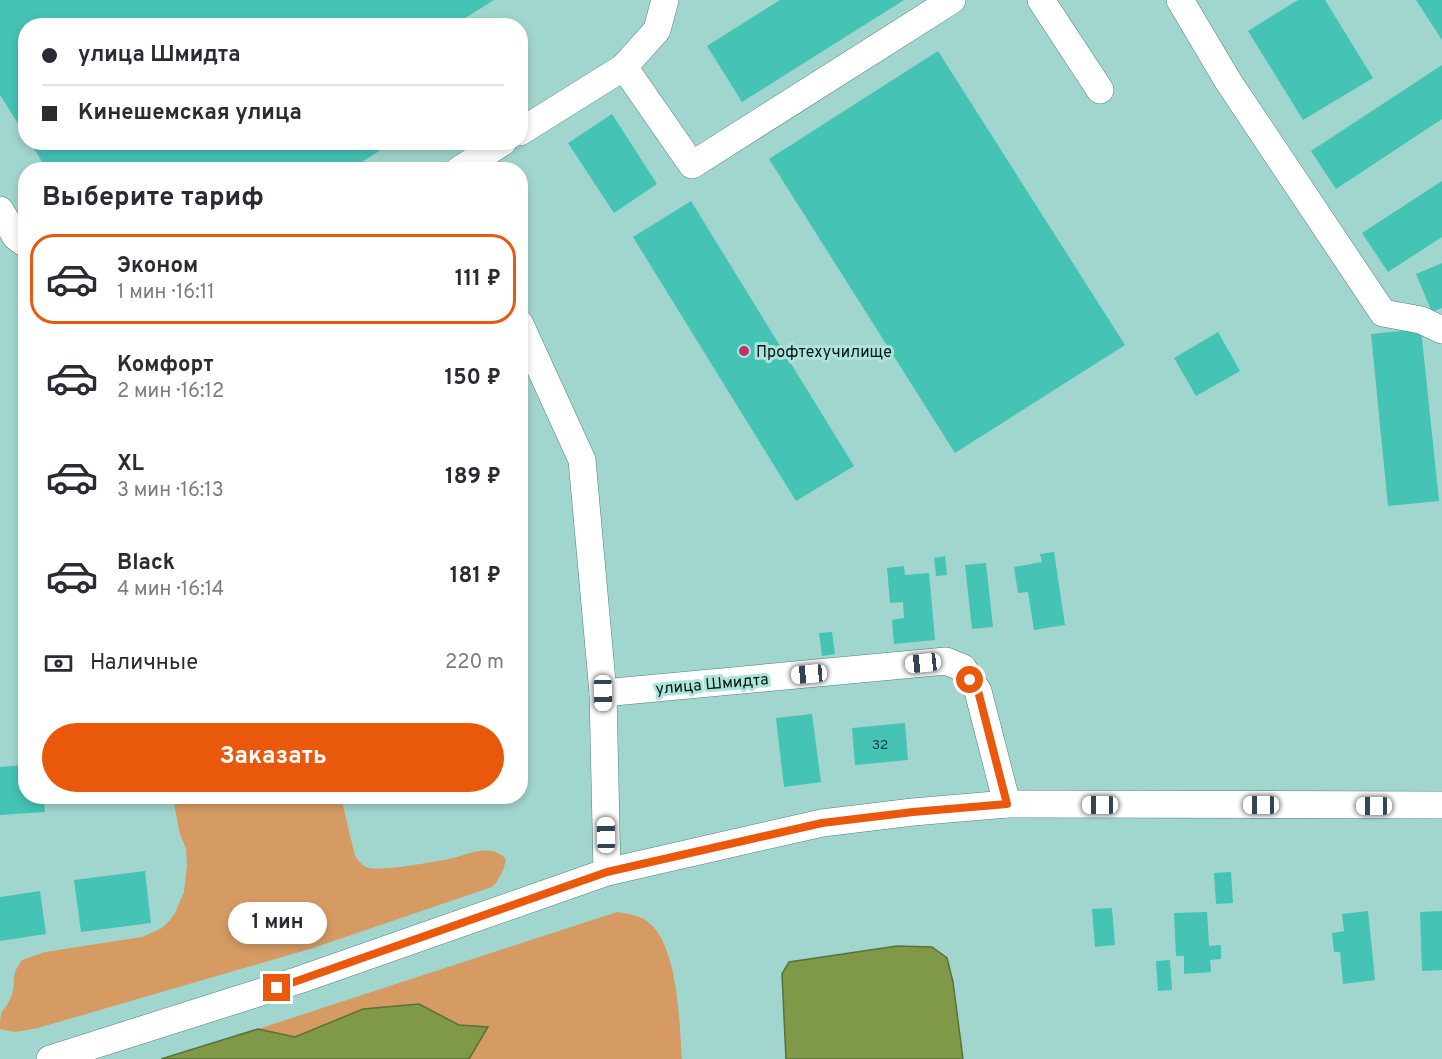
<!DOCTYPE html>
<html lang="ru">
<head>
<meta charset="utf-8">
<style>
	body { margin:0; font-family:Overpass,sans-serif; background:#f7f7f7; color:#2b2b33; height:100vh; display:flex; flex-direction:column; font-size:22px; white-space:nowrap }
	* { box-sizing:border-box; margin:0 }
	p { font-size:20px; color:#7c7c81 }
	.icon { flex:none; width:33px; height:33px; fill:none; stroke:currentColor; stroke-width:2; stroke-linecap:round; stroke-linejoin:round }
	.map { position:relative; flex:1; overflow:hidden }
	.side { position:absolute; left:18px; top:162px; width:510px; height:642px; display:flex; flex-direction:column; background:#fff; border-radius:24px; box-shadow:0 3px 9px #0003 }
	.side>* { flex:none }
	.top-card { position:absolute; left:18px; top:18px; width:510px; height:132px; border-radius:24px; box-shadow:0 3px 9px #0003; display:grid; align-content:center; height:132px; padding:0 24px; background:#fff }
	.end { position:absolute; width:27px; height:27px; margin:-14px; border:8px solid #ea580c; background:#fff; box-shadow:0 0 0 3px #fff }
	.from { border-radius:50% }
	.bubble { position:absolute; height:42px; border-radius:21px; background:#fff; box-shadow:0 3px 9px #0003; font-size:20px; font-weight:700; line-height:42px; text-align:center }
	.car { position:absolute; width:18px; height:36px; margin:-18px -9px; border-radius:8px; box-shadow:0 0 4px 2px #0007; background:linear-gradient(#fff 24%,#345 0 40%,#fff 0 76%,#345 0 86%,#fff 0) }
	.top-card b { display:flex; align-items:center; gap:21px; height:57px; font-size:22px }
	.top-card b+b { border-top:2px solid #e1e1e2 }
	.top-card i { width:15px; height:15px; background:#2b2b33 }
	ul { padding:0; list-style:none }
	li { display:flex; align-items:center; gap:18px; height:90px; margin:0 12px 9px; padding:0 12px; border:3px solid transparent; border-radius:24px }
	li div { flex:1 }
	li b { display:block; font-size:22px }
	li em { font-style:normal; font-weight:700 }
	li.on { border-color:#ea580c }
	li>.icon { width:54px; height:54px; stroke-width:1.5 }
	h2 { padding:0 24px; font-size:27px; line-height:72px }
	.pay { display:flex; align-items:center; gap:15px; height:66px; padding:0 24px; font-size:22px }
	.pay p { margin-inline-start:auto }
	.cta { display:flex; gap:12px; margin-top:auto; padding:12px 24px }
	.cta a { flex:1; height:69px; border-radius:36px; background:#ea580c; color:#fff; font-size:24px; font-weight:700; line-height:69px; text-align:center }
	.map>svg:first-child { display:block }
	.green { fill:#d59b63 }
	.water { fill:#7f9948; stroke:#5a7138; stroke-width:1.5 }
	.building { fill:#45c3b4 }
	.lines { fill:none; stroke-linecap:round; stroke-linejoin:round }
	.minor-casing { stroke:#4f817a; stroke-width:28 }
	.minor { stroke:#fff; stroke-width:27 }
	.route { stroke:#ea580c; stroke-width:8 }
	.poi-dot { fill:#bf3264; stroke:#aee3db; stroke-width:2 }
	.labels { text-anchor:middle; stroke-width:6; stroke-linejoin:round; paint-order:stroke }
	.number-label { font-size:14px; fill:#13403a }
	.poi-label { font-size:16px; fill:#021512; stroke:#aee3db; text-anchor:start }
	.street-label { font-size:16px; fill:#021512; stroke:#aee3db }
</style>
</head>
<body>
<div class="map">
<svg width="1442" height="1059" viewBox="0 0 1442 1059">
	<rect width="100%" height="100%" fill="#a1d6ce"/>
	<g class="green">
		<path d="M 173,797 L 341,797 L 355,856 C 359,862 363,866 369,868 C 385,871 432,862 449,859 C 468,855 489,842 506,859 C 504,870 500,879 492,887 L 313,948 L 38,1028 L 15,1032 L 0,1029 C 0,1005 4,1014 11,997 C 17,983 9,977 22,960 L 45,952 L 142,937 L 162,928 L 170,920 L 175,913 L 184,892 L 187,866 L 186,849 L 179,831 Z"/>
		<path d="M 617,912 C 626,913 636,915 644,919 C 679,940 679,1023 682,1059 L 469,1059 L 488,1027 L 459,1025 L 419,1004 L 363,1009 L 295,1037 L 258,1029 Z"/>
	</g>
	<g class="water">
		<polygon points="897,946 932,947 947,958 953,982 963,1059 786,1059 782,974 789,962"/>
		<polygon points="419,1004 459,1025 488,1027 469,1059 161,1059 258,1029 295,1037 363,1009"/>
	</g>
	<g class="building">
		<polygon points="0,0 494,0 462,20 466,26 26,26 26,136 0,95"/>
		<polygon points="780,0 904,0 742,102 707,46"/>
		<polygon points="1298,0 1325,0 1373,78 1303,120 1248,31"/>
		<polygon points="1416,0 1442,0 1442,40"/>
		<polygon points="938,51 1125,345 955,453 769,159"/>
		<polygon points="1442,65 1442,119 1336,189 1311,151"/>
		<polygon points="612,114 657,184 614,213 568,143"/>
		<polygon points="30,142 393,142 350,170 47,170"/>
		<polygon points="1442,181 1442,237 1388,272 1362,233"/>
		<polygon points="691,201 854,466 796,501 633,237"/>
		<polygon points="1442,263 1442,308 1432,312 1416,274"/>
		<polygon points="1421,329 1439,501 1388,506 1371,334"/>
		<polygon points="1218,332 1240,371 1196,396 1174,358"/>
		<polygon points="1054,552 1065,625 1034,630 1028,592 1018,593 1014,567 1042,562 1040,554"/>
		<polygon points="945,556 947,575 936,576 934,558"/>
		<polygon points="986,563 993,627 972,629 965,565"/>
		<polygon points="904,566 905,575 929,573 935,640 894,644 892,620 904,618 903,602 890,603 887,568"/>
		<polygon points="520,631 526,640 520,644"/>
		<polygon points="832,632 835,654 822,656 819,633"/>
		<polygon points="812,714 821,782 784,787 776,718"/>
		<polygon points="905,723 908,760 855,765 852,728"/>
		<polygon points="26,765 26,796 44,796 45,812 0,815 0,767"/>
		<polygon points="145,871 151,923 81,932 74,880"/>
		<polygon points="1231,872 1233,903 1216,904 1214,873"/>
		<polygon points="40,891 46,934 0,941 0,897"/>
		<polygon points="1112,908 1115,945 1095,947 1092,909"/>
		<polygon points="1368,911 1375,980 1343,984 1340,952 1334,952 1332,933 1344,931 1342,914"/>
		<polygon points="1442,911 1442,970 1422,971 1420,912"/>
		<polygon points="1207,912 1209,946 1221,945 1221,959 1210,960 1211,972 1184,974 1184,956 1176,956 1174,913"/>
		<polygon points="1170,960 1172,990 1158,991 1156,961"/>
	</g>
	<g class="lines">
		<g class="minor-casing">
			<g id="minor">
				<polyline points="1041,0 1100,90"/>
				<polyline points="1180,0 1228,81 1383,313 1421,320 1442,330"/>
				<polyline points="624,67 657,30 665,0"/>
				<polyline points="520,132 624,67 692,165 952,0"/>
				<polyline points="459,170 503,142"/>
				<polyline points="0,210 16,237 26,244"/>
				<polyline points="520,324 582,460 603,693 607,872"/>
				<polyline points="603,693 946,661 963,668 978,691 1007,804"/>
				<polyline points="50,1059 299,980 607,872 822,823 913,812 1007,804 1442,805"/>
			</g>
		</g>
		<use href="#minor" class="minor"/>
	</g>
	<g class="lines">
		<polyline class="route" points="277,988 607,872 822,823 913,812 1007,804 978,691 970,680"/>
	</g>
	<circle class="poi-dot" cx="744" cy="351" r="6"/>
	<g class="labels">
		<g class="number-label">
			<text x="880" y="749">32</text>
		</g>
		<g class="poi-label">
			<text x="756" y="357">Профтехучилище</text>
		</g>
		<g class="street-label">
			<text transform="translate(712 683) rotate(-5)" y="6">улица Шмидта</text>
		</g>
	</g>
</svg>
<i class="end from" style="left:970px;top:680px"></i>
<i class="end" style="left:277px;top:988px"></i>
<div class="bubble" style="left:228px;top:902px;width:99px">1 мин</div>
<i class="car" style="left:923px;top:663px;rotate:264deg"></i>
<i class="car" style="left:809px;top:674px;rotate:265deg"></i>
<i class="car" style="left:603px;top:693px;rotate:179deg"></i>
<i class="car" style="left:1100px;top:805px;rotate:270deg"></i>
<i class="car" style="left:1261px;top:805px;rotate:270deg"></i>
<i class="car" style="left:1374px;top:806px;rotate:270deg"></i>
<i class="car" style="left:606px;top:835px;rotate:359deg"></i>
<div class="top-card">
<b><i class="from"></i>улица Шмидта</b>
<b><i></i>Кинешемская улица</b>
</div>
<section class="side">
<h2>Выберите тариф</h2>
<ul>
<li class="on"><svg class="icon" aria-label="car" viewBox="0 0 24 24"><path d="M5 17H2v-5l4-1 3-4h7l3 4 3 1v5h-3M9 17h6M6 11h13"/><circle cx="7" cy="17" r="2"/><circle cx="17" cy="17" r="2"/></svg><div><b>Эконом</b><p>1 мин · 16:11</p></div><em>111 ₽</em></li>
<li><svg class="icon" aria-label="car" viewBox="0 0 24 24"><path d="M5 17H2v-5l4-1 3-4h7l3 4 3 1v5h-3M9 17h6M6 11h13"/><circle cx="7" cy="17" r="2"/><circle cx="17" cy="17" r="2"/></svg><div><b>Комфорт</b><p>2 мин · 16:12</p></div><em>150 ₽</em></li>
<li><svg class="icon" aria-label="car" viewBox="0 0 24 24"><path d="M5 17H2v-5l4-1 3-4h7l3 4 3 1v5h-3M9 17h6M6 11h13"/><circle cx="7" cy="17" r="2"/><circle cx="17" cy="17" r="2"/></svg><div><b>XL</b><p>3 мин · 16:13</p></div><em>189 ₽</em></li>
<li><svg class="icon" aria-label="car" viewBox="0 0 24 24"><path d="M5 17H2v-5l4-1 3-4h7l3 4 3 1v5h-3M9 17h6M6 11h13"/><circle cx="7" cy="17" r="2"/><circle cx="17" cy="17" r="2"/></svg><div><b>Black</b><p>4 мин · 16:14</p></div><em>181 ₽</em></li>
</ul>
<div class="pay"><svg class="icon" aria-label="cash" viewBox="0 0 24 24"><path d="M3 7h18v10H3z"/><circle cx="12" cy="12" r="2"/></svg>Наличные<p>220 m</p></div>
<div class="cta"><a>Заказать</a></div>
</section>
</div>
</body>
</html>
